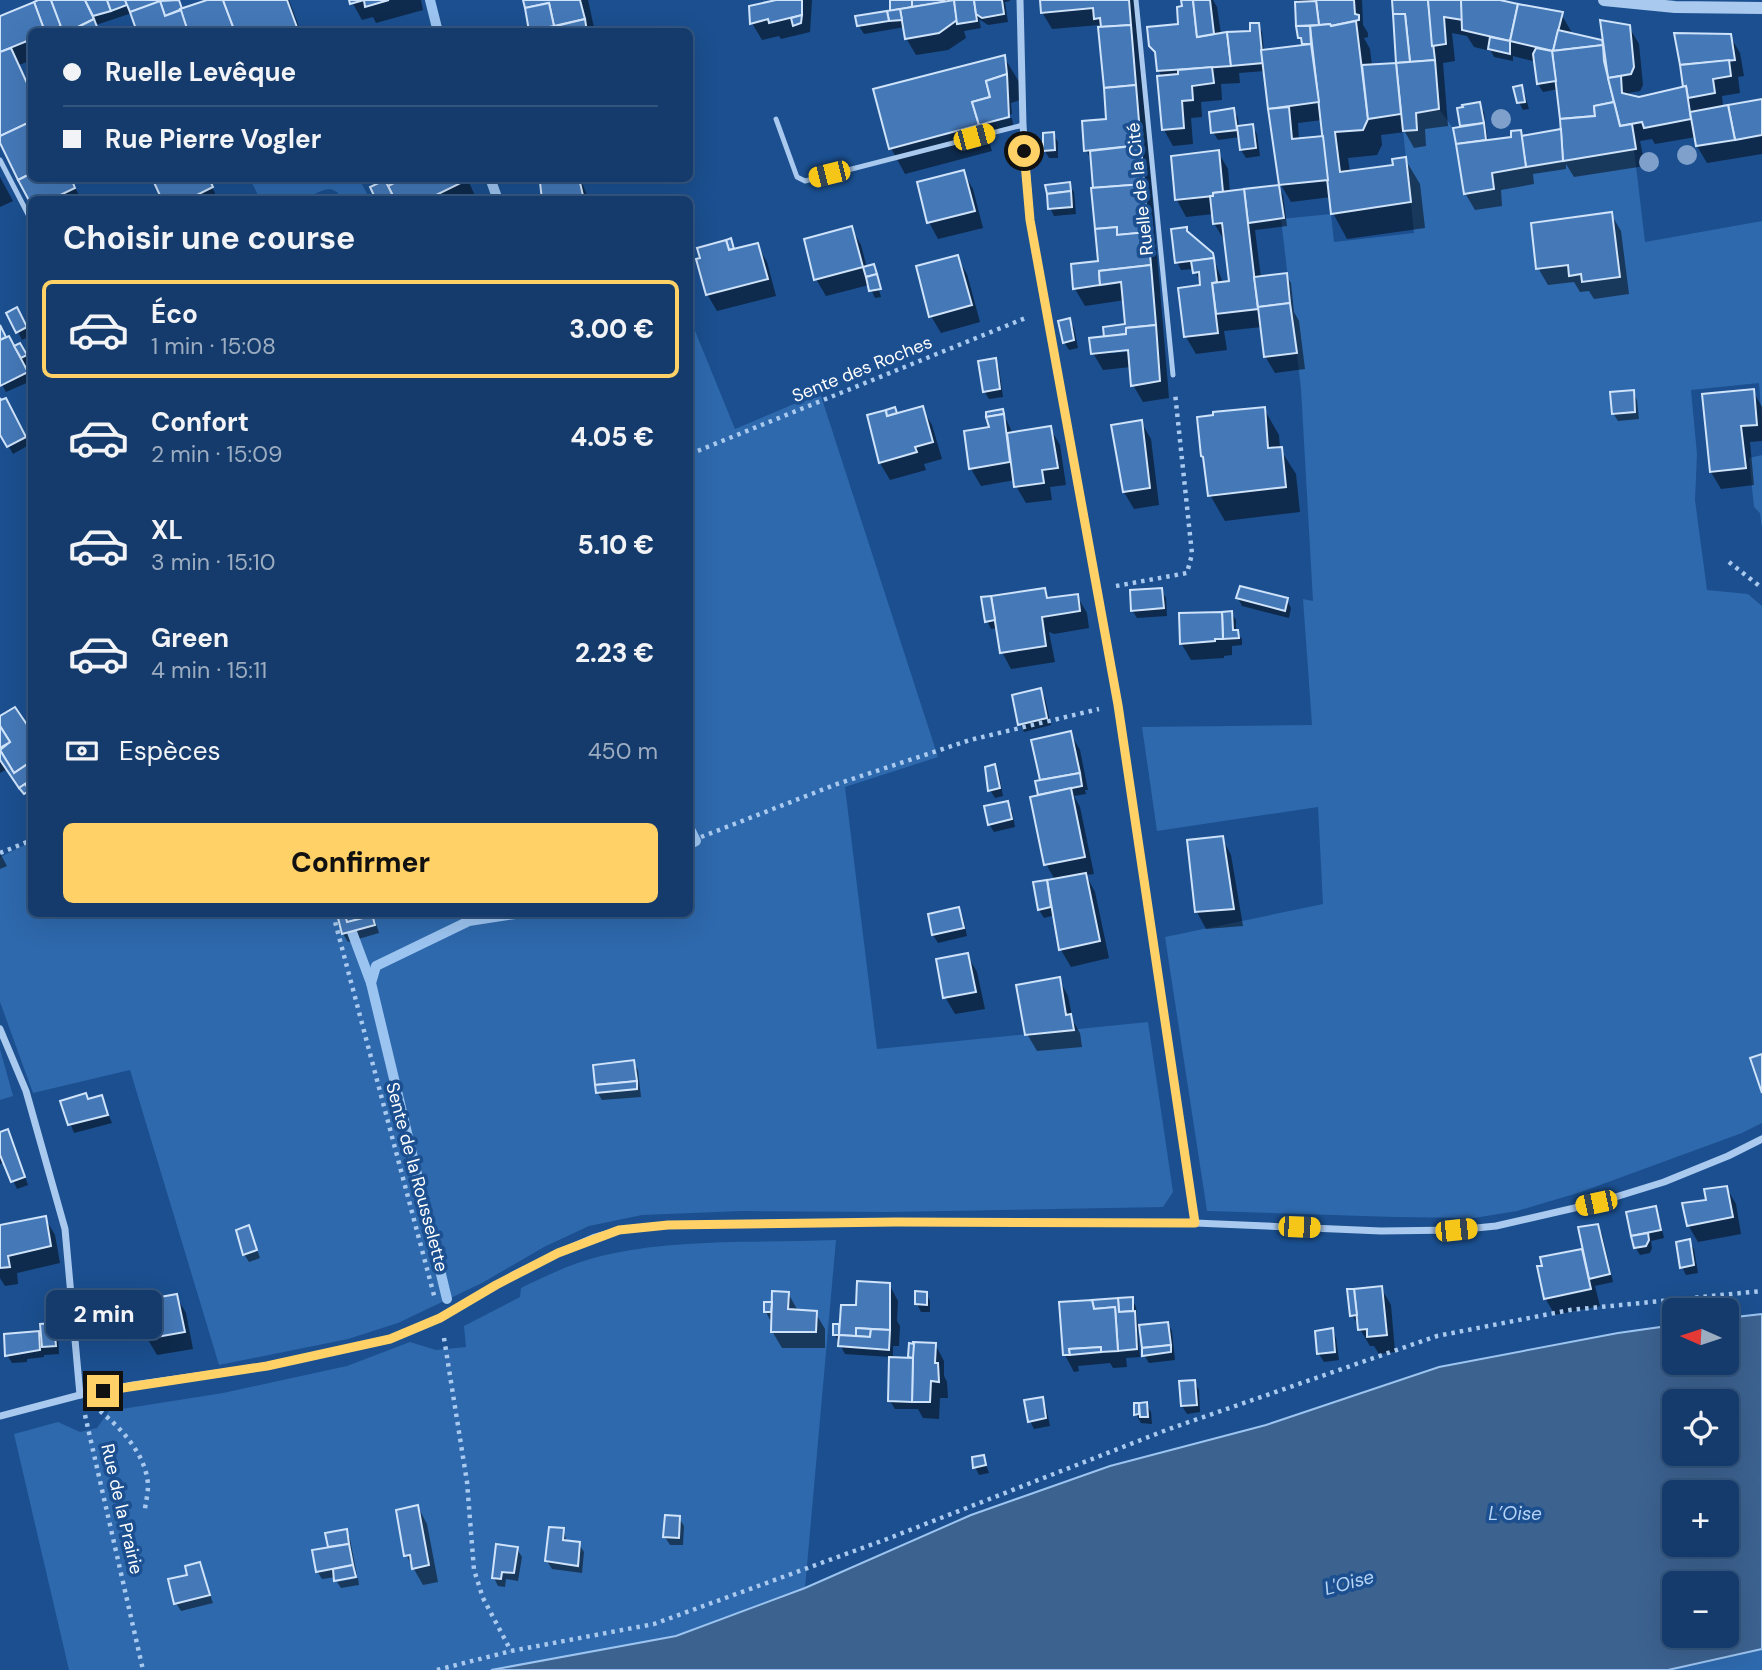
<!DOCTYPE html>
<html lang="fr">
<head>
<meta charset="utf-8">
<style>
	body { margin:0; font-family:"DM Sans",sans-serif; background:#1d4271; color:#f1f3f6; height:100vh; display:flex; flex-direction:column; font-size:26px; white-space:nowrap }
	* { box-sizing:border-box; margin:0 }
	p { font-size:23px; color:#9dadc1 }
	.icon { flex:none; width:38px; height:38px; fill:none; stroke:currentColor; stroke-width:2; stroke-linecap:round; stroke-linejoin:round }
	.map { position:relative; flex:1; overflow:hidden }
	.panel { position:absolute; left:28px; top:196px; width:665px; height:721px; display:flex; flex-direction:column; background:#143b6b; border-radius:10px; box-shadow:0 7px 28px #0002,0 0 0 2px #33557e }
	.panel>* { flex:none }
	.hud { position:absolute; left:28px; top:28px; width:665px; height:154px; border-radius:10px; box-shadow:0 7px 28px #0002,0 0 0 2px #33557e; display:grid; align-content:center; height:154px; padding:0 35px; background:#143b6b }
	.needle { width:46px; rotate:273deg }
	.controls { position:absolute; left:1662px; top:1298px; display:grid; gap:14px }
	.controls a { display:grid; place-items:center; width:77px; height:77px; border-radius:10px; background:#143b6b; box-shadow:0 7px 28px #0002,0 0 0 2px #33557e; font-size:35px }
	.end { position:absolute; width:32px; height:32px; margin:-16px; border:9px solid #ffd166; background:#111; box-shadow:0 0 0 4px #111 }
	.from { border-radius:50% }
	.bubble { position:absolute; height:49px; border-radius:10px; background:#143b6b; box-shadow:0 7px 28px #0002,0 0 0 2px #33557e; font-size:23px; font-weight:800; line-height:49px; text-align:center }
	.car { position:absolute; width:21px; height:42px; margin:-21px -10px; border-radius:9px; box-shadow:0 0 5px 2px #0007; background:linear-gradient(#f5c518 24%,#345 0 40%,#f5c518 0 76%,#345 0 86%,#f5c518 0) }
	.hud b { display:flex; align-items:center; gap:24px; height:66px; font-size:26px }
	.hud b+b { border-top:2px solid #33557e }
	.hud i { width:18px; height:18px; background:#f1f3f6 }
	ul { padding:0; list-style:none }
	li { display:flex; align-items:center; gap:21px; height:98px; margin:0 14px 10px; padding:0 21px; border:4px solid transparent; border-radius:10px }
	li div { flex:1 }
	li b { display:block; font-size:26px }
	li em { font-style:normal; font-weight:800 }
	li.current { border-color:#ffd166 }
	li>.icon { width:63px; height:63px; stroke-width:1.5 }
	h2 { padding:0 35px; font-size:32px; line-height:84px }
	.pay { display:flex; align-items:center; gap:18px; height:77px; padding:0 35px; font-size:26px }
	.pay p { margin-inline-start:auto }
	.primary-button { display:flex; gap:14px; margin-top:auto; padding:14px 35px }
	.primary-button a { flex:1; height:80px; border-radius:10px; background:#ffd166; color:#111; font-size:28px; font-weight:800; line-height:80px; text-align:center }
	.map>svg:first-child { display:block }
	.green { fill:#2e69ad; fill-rule:evenodd }
	.water { fill:#3c6290; stroke:#9cc4f0; stroke-width:2; fill-rule:evenodd }
	.shadow { fill:#0007; fill-rule:evenodd }
	.lines { fill:none; stroke-linecap:round; stroke-linejoin:round }
	.stream { stroke:#9cc4f0; stroke-width:10 }
	.building { fill:#4478b7; stroke:#cfe3fa; stroke-width:2 }
	.path { stroke:#a9c9ee; stroke-width:4.5; stroke-dasharray:3.5 5; stroke-linecap:butt }
	.service { stroke:#a9c9ee; stroke-width:5 }
	.minor { stroke:#a9c9ee; stroke-width:7 }
	.tertiary { stroke:#a9c9ee; stroke-width:12 }
	.tree { fill:#7ea0ca }
	.route { stroke:#ffd166; stroke-width:9 }
	.labels { text-anchor:middle; stroke-width:7; stroke-linejoin:round; paint-order:stroke }
	.street-label { font-size:18px; fill:#fff; stroke:#1b4f8f }
	.water-label { font-size:19px; font-style:italic; fill:#b5d3f5; stroke:#1b4f8f }
</style>
</head>
<body>
<div class="map">
<svg width="1762" height="1670" viewBox="0 0 1762 1670">
	<rect width="100%" height="100%" fill="#1b4f8f"/>
	<g class="green">
		<path d="M 1439,109 L 1453,128 L 1464,194 L 1494,189 L 1492,173 L 1634,149 L 1645,242 L 1762,221 L 1762,422 L 1759,383 L 1691,390 L 1697,454 L 1695,500 L 1707,590 L 1748,594 L 1762,606 L 1762,1123 L 1742,1133 L 1581,1192 L 1517,1211 L 1474,1218 L 1395,1217 L 1207,1211 L 1165,937 L 1323,904 L 1318,807 L 1157,831 L 1142,727 L 1312,725 L 1303,599 L 1313,601 L 1301,389 L 1281,219 L 1331,214 L 1334,242 L 1414,233 L 1403,131 L 1417,130 L 1416,113 ZM 1612,212 L 1620,277 L 1582,282 L 1581,274 L 1569,276 L 1568,265 L 1537,269 L 1531,223 Z"/>
		<path d="M 250,179 L 359,179 L 370,199 L 342,199 C 332,179 317,195 302,199 C 290,202 273,200 260,199 Z"/>
		<polygon points="695,331 735,429 820,393 938,757 845,787 877,1049 1148,1022 1173,1192 1163,1207 887,1212 742,1211 642,1215 589,1226 544,1247 482,1283 398,1323 348,1339 219,1365 130,1070 33,1093 0,1002 0,857 31,842 32,914 690,914 690,333"/>
		<polygon points="1762,455 1762,528 1760,513 1754,507 1749,458"/>
		<polygon points="0,1049 13,1096 0,1100"/>
		<path d="M 836,1240 L 805,1588 L 676,1636 L 491,1670 L 69,1670 L 14,1434 L 58,1422 L 80,1432 L 97,1428 L 109,1411 L 223,1393 L 347,1366 L 410,1342 L 436,1350 L 466,1347 L 464,1326 L 520,1297 L 521,1288 C 547,1275 573,1263 601,1256 C 674,1238 761,1243 836,1240 Z"/>
		<polygon points="1762,1649 1762,1670 1668,1670"/>
	</g>
	<path class="water" d="M 1762,1314 L 1762,1649 L 1668,1670 L 491,1670 L 676,1636 L 805,1588 L 971,1515 L 1110,1466 L 1266,1425 L 1439,1367 L 1618,1333 L 1675,1325 L 1675,1363 L 1727,1363 L 1727,1318 ZM 1675,1402 L 1727,1402 L 1727,1454 L 1675,1454 ZM 1675,1493 L 1727,1493 L 1727,1545 L 1675,1545 ZM 1675,1584 L 1727,1584 L 1727,1636 L 1675,1636 Z"/>
	<g class="shadow">
		<polygon points="43,0 179,0 183,11 213,0 289,0 301,32 139,32 132,13 96,25 100,32 32,32 32,60 19,65 32,93 32,178 71,178 81,200 32,200 0,138 0,18"/>
		<polygon points="351,0 421,0 423,10 376,23 373,17 362,20"/>
		<polygon points="525,0 588,0 595,32 535,32 539,31 539,27"/>
		<polygon points="778,0 812,0 810,32 781,39 779,36 762,40 752,23"/>
		<polygon points="892,0 1010,0 1010,1 1005,2 1008,22 988,25 979,19 981,28 964,31 966,38 948,50 916,55 906,38 905,27 864,34 859,26 892,12"/>
		<path d="M 1042,0 L 1136,0 L 1169,398 L 1143,402 L 1133,385 L 1131,367 L 1103,370 L 1093,353 L 1127,325 L 1125,300 L 1085,306 L 1075,289 L 1073,266 L 1100,262 L 1093,163 L 1086,150 L 1108,120 L 1100,27 L 1099,25 L 1052,29 L 1042,12 ZM 1136,347 L 1137,351 L 1112,353 L 1112,350 Z"/>
		<path d="M 1183,0 L 1213,0 L 1217,7 L 1221,34 L 1252,32 L 1258,25 L 1262,32 L 1264,51 L 1304,46 L 1299,38 L 1297,0 L 1362,0 L 1363,25 L 1368,33 L 1368,37 L 1364,38 L 1370,49 L 1372,66 L 1399,65 L 1395,0 L 1493,0 L 1561,14 L 1571,31 L 1570,35 L 1601,41 L 1605,48 L 1629,27 L 1639,44 L 1643,85 L 1640,91 L 1629,93 L 1629,97 L 1639,99 L 1685,88 L 1676,35 L 1730,36 L 1740,53 L 1744,76 L 1738,77 L 1740,93 L 1722,96 L 1723,107 L 1762,101 L 1762,154 L 1707,163 L 1697,146 L 1696,137 L 1655,144 L 1652,139 L 1640,141 L 1645,166 L 1574,177 L 1566,164 L 1566,169 L 1533,174 L 1534,184 L 1501,190 L 1502,206 L 1475,210 L 1465,193 L 1455,129 L 1462,128 L 1459,110 L 1479,104 L 1484,112 L 1488,142 L 1513,138 L 1520,132 L 1523,138 L 1562,130 L 1559,89 L 1543,92 L 1538,84 L 1536,62 L 1513,56 L 1513,61 L 1494,57 L 1491,51 L 1474,47 L 1467,36 L 1452,33 L 1455,61 L 1443,63 L 1448,126 L 1425,129 L 1426,146 L 1414,148 L 1405,132 L 1381,135 L 1382,145 L 1377,155 L 1348,158 L 1350,172 L 1395,166 L 1405,159 L 1420,184 L 1425,228 L 1347,239 L 1333,213 L 1331,197 L 1291,202 L 1281,185 L 1273,143 L 1265,71 L 1239,73 L 1240,83 L 1221,84 L 1222,100 L 1201,102 L 1202,117 L 1191,118 L 1193,144 L 1173,146 L 1164,130 L 1163,78 L 1158,70 L 1157,58 L 1150,46 L 1180,26 ZM 1322,120 L 1324,138 L 1299,140 L 1298,123 Z"/>
		<polygon points="1004,57 1019,82 1020,100 1011,103 1012,114 1003,117 1003,120 1012,118 1013,125 986,132 992,151 905,174 891,148"/>
		<polygon points="1521,87 1525,95 1529,109 1523,110 1519,102"/>
		<polygon points="1233,110 1238,118 1239,127 1252,126 1257,134 1260,156 1246,158 1241,150 1240,137 1218,140 1213,132"/>
		<polygon points="1053,134 1058,142 1058,158 1049,158 1045,151"/>
		<polygon points="1218,152 1228,169 1230,193 1278,187 1283,195 1287,226 1255,230 1261,278 1286,275 1291,283 1294,312 1299,321 1305,369 1275,373 1265,356 1262,327 1224,331 1227,350 1196,354 1186,337 1202,286 1194,269 1181,270 1177,262 1189,236 1212,254 1223,283 1231,282 1224,240 1214,223 1213,214 1186,217 1177,200 1172,157"/>
		<polygon points="963,172 973,189 983,228 938,239 929,222"/>
		<polygon points="0,177 13,201 0,207"/>
		<polygon points="208,178 218,200 164,200"/>
		<polygon points="408,178 467,178 476,198 378,200 387,188"/>
		<polygon points="547,178 580,178 589,200 544,200"/>
		<polygon points="1069,184 1074,192 1076,214 1054,216 1050,208"/>
		<polygon points="1611,214 1621,231 1629,294 1594,299 1589,291 1580,292 1574,282 1548,285 1538,268"/>
		<polygon points="851,228 861,245 867,268 873,266 877,272 874,272 881,297 875,298 869,285 826,296 816,279"/>
		<polygon points="731,241 736,250 757,245 767,262 776,296 717,311 707,294"/>
		<polygon points="957,257 967,274 980,322 941,333 931,316"/>
		<polygon points="9,313 21,317 30,336 22,340"/>
		<polygon points="1069,320 1074,328 1078,348 1069,350 1064,342"/>
		<polygon points="0,328 14,348 20,345 30,364 24,367 31,381 6,392 0,381"/>
		<polygon points="995,360 999,368 1003,397 989,399 984,391"/>
		<polygon points="1753,391 1762,407 1762,441 1750,442 1754,485 1721,489 1711,472"/>
		<polygon points="1633,392 1637,400 1639,419 1618,421 1613,413"/>
		<polygon points="0,401 10,408 29,445 13,454 0,431"/>
		<polygon points="922,408 932,425 942,459 924,464 926,470 890,480 880,463 869,417 894,409 898,415"/>
		<polygon points="1264,409 1279,435 1280,449 1296,474 1300,512 1225,521 1210,495 1206,462 1202,456"/>
		<polygon points="1002,411 1013,434 1050,428 1060,445 1066,485 1050,487 1052,500 1026,503 1016,486 1015,480 981,486 971,469 966,433 991,429"/>
		<polygon points="1141,422 1151,439 1159,505 1134,509 1124,492"/>
		<polygon points="1044,589 1050,599 1077,596 1087,613 1089,628 1054,634 1049,632 1055,662 1011,669 1002,652 998,628 991,629 987,621"/>
		<polygon points="1161,590 1166,598 1167,616 1137,618 1132,610"/>
		<polygon points="1238,598 1287,600 1291,608 1289,618 1242,606"/>
		<polygon points="1231,613 1236,620 1236,632 1242,639 1242,645 1232,646 1232,655 1224,656 1224,658 1191,660 1181,643"/>
		<polygon points="1040,690 1045,698 1051,725 1024,732 1020,724"/>
		<polygon points="0,717 32,734 32,790 29,792 32,800 30,801 7,769 0,773"/>
		<polygon points="1070,733 1080,750 1088,790 1085,790 1086,794 1074,796 1080,807 1094,874 1086,875 1095,892 1109,958 1071,967 1061,950 1055,915 1044,918 1039,910 1035,884 1055,880 1046,864 1039,794 1042,780"/>
		<polygon points="994,766 999,774 1003,796 995,798 990,790"/>
		<polygon points="1007,803 1012,811 1015,827 994,832 989,824"/>
		<polygon points="1222,838 1231,855 1243,926 1206,929 1197,912 1188,841"/>
		<polygon points="0,853 7,866 0,869"/>
		<polygon points="958,909 963,917 967,936 938,943 933,935"/>
		<polygon points="339,914 347,914 349,923 365,919 364,914 373,914 379,933 348,942 343,934"/>
		<polygon points="967,955 977,972 985,1009 955,1014 945,997"/>
		<polygon points="1059,979 1068,996 1073,1021 1080,1033 1082,1047 1037,1051 1027,1034"/>
		<polygon points="633,1062 638,1070 641,1097 602,1100 597,1092"/>
		<polygon points="101,1097 112,1123 74,1133 62,1102 88,1100"/>
		<polygon points="0,1134 12,1139 28,1185 17,1189 5,1162 0,1164"/>
		<polygon points="1726,1187 1736,1204 1741,1234 1698,1242 1688,1225 1708,1201"/>
		<polygon points="1655,1208 1659,1216 1664,1238 1651,1241 1652,1248 1650,1253 1640,1255 1635,1247 1628,1214"/>
		<polygon points="45,1218 55,1235 60,1263 17,1273 18,1284 5,1286 0,1278 0,1227"/>
		<polygon points="1598,1226 1602,1234 1613,1282 1595,1286 1600,1306 1555,1315 1545,1298 1581,1251 1585,1258"/>
		<polygon points="249,1227 260,1258 249,1262 244,1254"/>
		<polygon points="1689,1241 1694,1249 1698,1273 1686,1275 1682,1267"/>
		<polygon points="889,1284 898,1301 897,1321 900,1326 899,1346 893,1346 893,1359 910,1359 910,1345 935,1344 944,1361 944,1376 947,1382 948,1398 940,1398 939,1419 923,1418 918,1409 895,1409 890,1401 890,1357 845,1354 835,1335 835,1326 841,1326 858,1307"/>
		<polygon points="1381,1288 1391,1305 1395,1352 1379,1354 1374,1346 1370,1346 1360,1329 1359,1323 1357,1323 1352,1315"/>
		<polygon points="788,1293 798,1311 815,1312 825,1329 825,1348 782,1348 772,1331 773,1320 770,1320 766,1312 766,1304 773,1304"/>
		<polygon points="926,1293 930,1301 930,1312 921,1312 917,1304"/>
		<polygon points="176,1296 186,1313 193,1349 157,1355 147,1338"/>
		<polygon points="1132,1299 1136,1307 1138,1327 1168,1324 1172,1331 1175,1360 1149,1363 1144,1355 1141,1328 1138,1329 1140,1357 1126,1358 1127,1367 1113,1368 1110,1363 1078,1366 1079,1371 1074,1372 1065,1355"/>
		<polygon points="53,1325 58,1333 59,1354 44,1355 44,1357 27,1359 27,1362 12,1363 7,1355 6,1336 42,1333"/>
		<polygon points="1332,1330 1336,1338 1339,1360 1324,1362 1319,1354"/>
		<polygon points="1194,1382 1199,1390 1200,1412 1187,1414 1182,1406 1181,1383"/>
		<polygon points="1042,1399 1046,1407 1050,1426 1034,1429 1030,1421"/>
		<polygon points="1146,1404 1151,1412 1152,1424 1141,1423 1136,1414 1136,1405"/>
		<polygon points="983,1457 989,1473 979,1475 975,1467"/>
		<polygon points="418,1507 427,1524 438,1582 423,1585 406,1555"/>
		<polygon points="679,1518 684,1526 683,1545 670,1545 665,1537"/>
		<polygon points="563,1530 567,1542 579,1544 584,1552 582,1573 552,1569 547,1561"/>
		<polygon points="346,1531 350,1539 357,1575 337,1579 337,1581 336,1577 322,1579 317,1571 330,1549 327,1534"/>
		<polygon points="517,1549 522,1557 518,1581 506,1579 505,1587 498,1586 494,1578"/>
		<polygon points="199,1564 213,1603 181,1611 176,1603 189,1577"/>
		<polygon points="358,1578 359,1585 341,1588 337,1582"/>
	</g>
	<g class="lines">
		<g class="stream">
			<polyline points="430,0 438,32"/>
			<polyline points="490,178 498,200"/>
			<polyline points="690,829 696,841 690,844"/>
			<polyline points="352,932 371,983"/>
			<polyline points="447,1299 371,983 376,966 469,921 515,914"/>
		</g>
	</g>
	<g class="building">
		<polygon points="38,0 51,0 61,26 45,32 34,2"/>
		<polygon points="51,0 85,0 94,19 68,32 63,32"/>
		<polygon points="85,0 107,0 111,11 93,16"/>
		<polygon points="107,0 125,0 127,5 111,11"/>
		<polygon points="125,0 162,0 162,1 130,12"/>
		<polygon points="179,0 182,9 165,16 160,1"/>
		<polygon points="207,0 223,0 235,32 188,32 180,9"/>
		<polygon points="223,0 287,0 298,30 235,32"/>
		<polygon points="349,0 389,0 365,7 364,0 350,4"/>
		<polygon points="523,0 580,0 585,19 554,26 549,3 525,8"/>
		<polygon points="776,0 802,0 802,15 769,23 768,19 750,24 749,6"/>
		<polygon points="890,0 912,0 912,7 890,11"/>
		<polygon points="912,0 944,0 945,2 912,7"/>
		<polygon points="954,0 957,20 939,33 905,39 900,9"/>
		<polygon points="954,0 974,0 977,21 957,24"/>
		<polygon points="974,0 1002,0 1004,14 982,18 976,14"/>
		<polygon points="1040,0 1129,0 1131,25 1101,27 1100,18 1094,19 1093,8 1041,13"/>
		<polygon points="1181,0 1193,0 1197,37 1227,32 1231,66 1157,71 1155,52 1149,46 1147,27 1178,24 1177,7 1182,6"/>
		<polygon points="1193,0 1210,0 1214,34 1197,37"/>
		<polygon points="1316,0 1354,0 1355,14 1359,15 1359,20 1331,26 1330,24 1319,25"/>
		<polygon points="1392,0 1428,0 1435,60 1410,62 1405,14 1393,14"/>
		<polygon points="1428,0 1461,0 1463,20 1444,17 1446,44 1432,46"/>
		<polygon points="1461,0 1500,0 1518,4 1510,41 1462,30"/>
		<polygon points="160,1 165,16 181,10 188,32 137,32 130,12"/>
		<polygon points="1316,1 1319,25 1296,26 1295,2"/>
		<polygon points="34,2 45,32 32,32 32,39 0,52 0,16"/>
		<polygon points="549,3 554,26 529,31 525,8"/>
		<polygon points="1518,4 1563,12 1553,51 1510,41"/>
		<polygon points="900,9 902,20 889,21 887,11"/>
		<polygon points="887,11 889,21 857,26 855,16"/>
		<polygon points="1393,14 1405,14 1410,62 1396,63"/>
		<polygon points="802,15 801,23 793,26 791,18"/>
		<polygon points="94,19 99,32 68,32"/>
		<polygon points="585,19 587,32 557,32 556,26"/>
		<polygon points="1600,20 1630,25 1634,67 1631,74 1608,78"/>
		<polygon points="1356,21 1368,119 1363,130 1335,132 1340,172 1393,165 1392,159 1406,157 1411,202 1331,214 1310,26 1330,24 1331,26"/>
		<polygon points="1250,23 1259,23 1263,63 1231,66 1227,32 1250,31"/>
		<polygon points="1131,25 1136,85 1104,88 1098,27"/>
		<polygon points="1296,26 1310,26 1311,44 1302,44 1301,38 1298,38"/>
		<polygon points="1558,30 1602,40 1603,45 1553,51"/>
		<polygon points="1674,33 1731,34 1735,60 1680,65"/>
		<polygon points="1490,37 1510,41 1510,54 1488,49"/>
		<polygon points="1311,44 1319,102 1268,109 1261,50"/>
		<polygon points="1603,45 1604,61 1614,102 1594,106 1595,116 1560,119 1552,51"/>
		<polygon points="11,48 32,94 32,121 0,136 0,52"/>
		<polygon points="1536,48 1552,51 1556,81 1537,84 1533,54"/>
		<polygon points="1005,55 1007,74 986,81 990,97 972,102 979,125 889,149 873,89"/>
		<polygon points="1435,60 1439,109 1416,113 1417,130 1403,131 1396,63"/>
		<polygon points="1729,60 1731,76 1713,79 1715,93 1688,98 1686,86 1683,87 1680,65"/>
		<polygon points="1396,63 1401,114 1368,119 1362,65"/>
		<polygon points="1212,67 1214,83 1192,86 1193,100 1182,101 1184,128 1162,130 1157,76 1178,74 1178,70"/>
		<polygon points="1007,74 1009,117 979,125 972,102 990,97 986,81"/>
		<polygon points="1621,76 1622,93 1639,97 1686,86 1691,119 1644,128 1642,122 1620,126 1608,78"/>
		<polygon points="1136,85 1141,145 1084,151 1082,121 1106,119 1104,88"/>
		<polygon points="1522,85 1525,102 1517,103 1513,87"/>
		<polygon points="1762,99 1762,135 1735,140 1728,105"/>
		<polygon points="1480,102 1484,123 1460,126 1457,108 1463,107 1462,105"/>
		<polygon points="1614,102 1620,126 1632,124 1636,149 1563,161 1560,119 1595,116 1594,106"/>
		<polygon points="1728,105 1735,140 1696,146 1690,112"/>
		<polygon points="1289,107 1292,139 1323,136 1328,180 1279,185 1268,109"/>
		<polygon points="1234,108 1237,130 1211,133 1209,112"/>
		<polygon points="32,121 32,173 18,180 0,143 0,136"/>
		<polygon points="1484,123 1486,140 1456,144 1453,128"/>
		<polygon points="1253,124 1256,148 1240,150 1237,126"/>
		<polygon points="1561,129 1563,161 1526,167 1521,136"/>
		<polygon points="1521,130 1526,167 1492,173 1494,189 1464,194 1456,144 1511,137 1511,131"/>
		<polygon points="1054,132 1055,150 1043,151 1043,133"/>
		<polygon points="1141,145 1144,184 1093,188 1090,151"/>
		<polygon points="1219,150 1223,192 1213,193 1213,196 1175,200 1171,156"/>
		<polygon points="964,170 975,211 927,223 917,182"/>
		<polygon points="32,173 32,178 71,178 75,188 50,200 32,200 32,206 18,180"/>
		<polygon points="152,178 209,178 213,187 187,200 162,200"/>
		<polygon points="404,178 467,178 467,180 426,200 395,200 388,186"/>
		<polygon points="545,178 579,178 584,200 542,200 540,182 545,181"/>
		<polygon points="385,180 395,200 376,200 370,187"/>
		<polygon points="1070,182 1071,191 1047,194 1045,185"/>
		<polygon points="1144,184 1148,232 1117,235 1117,227 1095,229 1091,188"/>
		<polygon points="1279,185 1284,218 1248,223 1244,189"/>
		<polygon points="1244,189 1258,309 1216,314 1212,283 1229,281 1222,223 1213,224 1210,196 1213,196 1213,193"/>
		<polygon points="1071,191 1072,207 1048,209 1047,194"/>
		<polygon points="1612,212 1620,277 1582,282 1581,274 1569,276 1568,265 1536,269 1531,223"/>
		<polygon points="852,226 863,267 814,280 804,239"/>
		<polygon points="1117,227 1117,235 1148,232 1151,265 1099,271 1100,285 1073,289 1071,264 1098,261 1095,229"/>
		<polygon points="1187,227 1187,231 1213,253 1214,258 1175,263 1171,229"/>
		<polygon points="731,238 734,249 729,250 726,240"/>
		<polygon points="726,240 729,250 758,243 768,279 706,295 696,259 700,258 697,248"/>
		<polygon points="958,255 972,305 929,317 916,266"/>
		<polygon points="1214,258 1217,282 1212,283 1218,333 1184,337 1178,288 1200,285 1199,272 1193,273 1191,261"/>
		<polygon points="874,264 877,274 866,277 863,267"/>
		<polygon points="1151,265 1156,325 1126,328 1126,334 1104,337 1103,327 1125,324 1121,282 1100,285 1099,271"/>
		<polygon points="1287,273 1290,303 1258,307 1254,277"/>
		<polygon points="877,274 881,289 869,291 866,277"/>
		<polygon points="1290,303 1297,353 1264,357 1258,307"/>
		<polygon points="17,307 27,327 16,333 6,313"/>
		<polygon points="1070,318 1074,340 1063,343 1058,321"/>
		<polygon points="0,325 6,337 0,340"/>
		<polygon points="1156,325 1160,381 1131,386 1128,350 1091,354 1089,338 1126,334 1126,328"/>
		<polygon points="9,336 28,372 0,386 0,340"/>
		<polygon points="20,343 27,355 21,358 14,346"/>
		<polygon points="996,358 1000,389 983,392 978,361"/>
		<polygon points="1754,389 1757,425 1741,426 1746,468 1710,472 1702,394"/>
		<polygon points="1634,390 1635,412 1612,414 1610,392"/>
		<polygon points="0,398 1,400 6,398 26,437 7,447 0,435"/>
		<polygon points="923,406 933,442 915,447 917,452 879,463 867,415 886,410 887,416"/>
		<polygon points="895,407 897,413 887,416 886,410"/>
		<polygon points="1265,407 1268,448 1282,447 1286,487 1208,496 1203,457 1201,456 1197,417 1213,415 1213,412"/>
		<polygon points="1003,409 1004,414 986,417 986,412"/>
		<polygon points="1004,414 1010,462 969,469 964,431 989,427 986,417"/>
		<polygon points="1142,420 1150,488 1123,492 1111,425"/>
		<polygon points="1051,426 1058,468 1042,470 1044,483 1014,487 1007,433"/>
		<polygon points="1240,586 1288,598 1285,611 1236,598"/>
		<polygon points="1045,588 1047,598 1078,594 1080,611 1042,617 1046,646 1000,653 991,596"/>
		<polygon points="1162,588 1164,608 1131,611 1130,590"/>
		<polygon points="991,596 995,620 985,622 981,597"/>
		<polygon points="1232,611 1233,630 1238,630 1239,638 1223,639 1222,612"/>
		<polygon points="1222,612 1223,639 1215,639 1215,641 1180,644 1179,613"/>
		<polygon points="1041,688 1047,718 1018,725 1012,695"/>
		<polygon points="15,707 32,732 32,761 14,773 0,750 10,742 0,726 0,716"/>
		<polygon points="0,726 10,742 0,748"/>
		<polygon points="1071,731 1080,773 1040,780 1031,740"/>
		<polygon points="0,750 14,773 32,761 32,779 19,788 0,760"/>
		<polygon points="995,764 1000,788 988,791 985,767"/>
		<polygon points="1080,773 1082,786 1038,795 1035,781"/>
		<polygon points="25,784 30,791 24,794 19,788"/>
		<polygon points="1071,788 1085,857 1044,865 1030,797"/>
		<polygon points="1008,801 1012,819 988,825 984,806"/>
		<polygon points="1223,836 1234,909 1195,912 1187,840"/>
		<polygon points="1086,873 1100,941 1059,950 1047,880"/>
		<polygon points="1047,880 1051,907 1038,910 1033,882"/>
		<polygon points="959,907 964,928 932,935 928,914"/>
		<polygon points="337,914 345,914 347,922 363,918 362,914 372,914 375,925 342,934"/>
		<polygon points="968,953 976,992 943,998 936,959"/>
		<polygon points="1060,977 1066,1015 1071,1014 1074,1030 1025,1035 1016,985"/>
		<polygon points="1762,1054 1762,1093 1750,1058"/>
		<polygon points="634,1060 637,1081 595,1085 593,1065"/>
		<polygon points="637,1081 637,1089 596,1093 595,1085"/>
		<polygon points="86,1093 88,1099 102,1095 108,1115 68,1125 60,1101"/>
		<polygon points="8,1129 25,1177 11,1182 0,1155 0,1132"/>
		<polygon points="1727,1186 1733,1217 1687,1226 1682,1203 1706,1200 1704,1189"/>
		<polygon points="1656,1206 1661,1230 1631,1236 1626,1212"/>
		<polygon points="46,1216 51,1246 8,1256 10,1267 0,1268 0,1225"/>
		<polygon points="1598,1224 1610,1274 1589,1279 1578,1227"/>
		<polygon points="249,1225 257,1250 243,1255 236,1230"/>
		<polygon points="1648,1233 1649,1240 1646,1246 1634,1248 1631,1236"/>
		<polygon points="1690,1239 1694,1265 1680,1268 1676,1242"/>
		<polygon points="1582,1249 1591,1289 1544,1299 1537,1266 1542,1266 1540,1257"/>
		<polygon points="857,1281 890,1283 890,1330 856,1328 856,1336 839,1335 841,1305 856,1305"/>
		<polygon points="1382,1286 1387,1335 1367,1337 1367,1329 1358,1330 1354,1289"/>
		<polygon points="1347,1289 1354,1289 1357,1315 1350,1316"/>
		<polygon points="772,1291 789,1292 788,1309 817,1311 816,1332 771,1332"/>
		<polygon points="915,1291 927,1292 927,1305 915,1304"/>
		<polygon points="177,1294 185,1332 145,1339 138,1301"/>
		<polygon points="1133,1297 1133,1311 1119,1312 1118,1298"/>
		<polygon points="1118,1298 1119,1312 1135,1311 1137,1349 1118,1351 1115,1307 1094,1309 1092,1300"/>
		<polygon points="1092,1300 1094,1309 1115,1307 1118,1351 1101,1352 1101,1347 1069,1349 1070,1355 1063,1355 1059,1302"/>
		<polygon points="764,1302 772,1302 771,1312 764,1312"/>
		<polygon points="1168,1322 1171,1345 1142,1348 1139,1325"/>
		<polygon points="54,1323 56,1346 42,1347 40,1324"/>
		<rect x="833" y="1324" width="6" height="11"/>
		<polygon points="856,1328 871,1329 870,1337 856,1336"/>
		<polygon points="1333,1328 1335,1352 1317,1354 1315,1331"/>
		<polygon points="871,1329 890,1330 889,1350 838,1346 839,1335 870,1337"/>
		<polygon points="39,1331 40,1350 5,1356 4,1334"/>
		<polygon points="913,1342 936,1343 935,1363 938,1363 939,1382 931,1381 930,1402 912,1402"/>
		<polygon points="909,1343 914,1344 913,1358 908,1357"/>
		<polygon points="1171,1345 1171,1352 1142,1356 1142,1348"/>
		<polygon points="1101,1347 1101,1352 1070,1355 1069,1349"/>
		<polygon points="889,1357 913,1358 912,1402 888,1401"/>
		<polygon points="1195,1380 1197,1405 1181,1406 1179,1381"/>
		<polygon points="1043,1397 1046,1418 1028,1422 1024,1400"/>
		<polygon points="1147,1402 1148,1417 1140,1417 1139,1403"/>
		<polygon points="1134,1403 1139,1403 1139,1414 1134,1415"/>
		<polygon points="984,1455 986,1465 973,1468 972,1457"/>
		<polygon points="418,1505 429,1565 412,1569 410,1555 404,1556 396,1510"/>
		<polygon points="665,1515 680,1516 679,1538 663,1537"/>
		<polygon points="549,1527 564,1528 563,1540 580,1542 578,1566 545,1561"/>
		<polygon points="347,1529 349,1544 328,1547 325,1533"/>
		<polygon points="349,1544 353,1565 316,1572 312,1550"/>
		<polygon points="496,1544 518,1547 514,1573 502,1572 501,1579 492,1578"/>
		<polygon points="200,1562 210,1595 174,1604 168,1579 187,1575 185,1566"/>
		<polygon points="353,1565 356,1577 334,1581 333,1569"/>
	</g>
	<g class="lines">
		<g class="path">
			<polyline points="690,454 1028,317"/>
			<polyline points="1729,562 1762,588"/>
			<polyline points="1116,586 1187,573 1192,554 1175,393"/>
			<polyline points="701,837 837,784 970,740 1099,709"/>
			<polyline points="0,853 32,840"/>
			<polyline points="333,914 435,1299"/>
			<polyline points="444,1338 467,1482 474,1570 483,1598 511,1651"/>
			<path d="M 100,1411 C 122,1429 147,1456 148,1486 C 148,1493 146,1501 145,1509"/>
			<polyline points="85,1415 143,1670"/>
			<polyline points="437,1670 511,1651 654,1624 887,1539 1169,1429 1437,1336 1570,1310 1762,1291"/>
		</g>
		<g class="service">
			<polyline points="1136,0 1173,375"/>
			<polyline points="776,119 797,177 805,181 1023,125"/>
			<polyline points="0,160 32,222"/>
		</g>
		<g class="minor">
			<polyline points="1020,0 1023,125 1030,220 1118,705 1195,1223"/>
			<polyline points="0,1029 26,1091 65,1229 80,1395"/>
			<polyline points="0,1416 80,1395 133,1385 267,1366 390,1339 440,1318 513,1275 558,1253 595,1237 619,1230 668,1225 896,1222 1195,1223 1381,1231 1456,1230 1496,1226 1596,1203 1664,1182 1728,1156 1762,1139"/>
		</g>
		<polyline class="tertiary" points="1604,0 1675,7 1762,8"/>
	</g>
	<g class="tree">
		<circle cx="1501" cy="119" r="10"/>
		<circle cx="1687" cy="155" r="10"/>
		<circle cx="1649" cy="162" r="10"/>
	</g>
	<g class="lines">
		<polyline class="route" points="103,1391 267,1366 390,1339 440,1318 496,1285 558,1253 619,1230 668,1225 896,1222 1195,1223 1118,705 1030,220 1024,151"/>
	</g>
	<g class="labels">
		<g class="street-label">
			<text transform="translate(1140 189) rotate(-96)" y="6">Ruelle de la Cité</text>
			<text transform="translate(862 369) rotate(-22)" y="6">Sente des Roches</text>
			<text transform="translate(417 1177) rotate(75)" y="6">Sente de la Rousselette</text>
			<text transform="translate(122 1509) rotate(77)" y="6">Rue de la Prairie</text>
		</g>
		<g class="water-label">
			<text x="1515" y="1520">L’Oise</text>
			<text transform="translate(1349 1582) rotate(-15)" y="7">L'Oise</text>
		</g>
	</g>
</svg>
<div class="controls">
<a><svg class="needle" viewBox="-14 -14 28 28"><path d="M0-13l5 13h-10z" fill="#e53935"/><path d="M0 13l5-13h-10z" fill="#9dadc1"/></svg></a>
<a><svg class="icon" aria-label="locate" viewBox="0 0 24 24"><circle cx="12" cy="12" r="6"/><path d="M12 2v4M12 18v4M2 12h4M18 12h4"/></svg></a>
<a>+</a>
<a>−</a>
</div>
<i class="end from" style="left:1024px;top:151px"></i>
<i class="end" style="left:103px;top:1391px"></i>
<div class="bubble" style="left:46px;top:1290px;width:116px">2 min</div>
<i class="car" style="left:974px;top:137px;rotate:75deg"></i>
<i class="car" style="left:829px;top:174px;rotate:256deg"></i>
<i class="car" style="left:1596px;top:1203px;rotate:258deg"></i>
<i class="car" style="left:1299px;top:1227px;rotate:92deg"></i>
<i class="car" style="left:1456px;top:1230px;rotate:84deg"></i>
<div class="hud">
<b><i class="from"></i>Ruelle Levêque</b>
<b><i></i>Rue Pierre Vogler</b>
</div>
<section class="panel">
<h2>Choisir une course</h2>
<ul>
<li class="current"><svg class="icon" aria-label="car" viewBox="0 0 24 24"><path d="M5 17H2v-5l4-1 3-4h7l3 4 3 1v5h-3M9 17h6M6 11h13"/><circle cx="7" cy="17" r="2"/><circle cx="17" cy="17" r="2"/></svg><div><b>Éco</b><p>1 min · 15:08</p></div><em>3.00 €</em></li>
<li><svg class="icon" aria-label="car" viewBox="0 0 24 24"><path d="M5 17H2v-5l4-1 3-4h7l3 4 3 1v5h-3M9 17h6M6 11h13"/><circle cx="7" cy="17" r="2"/><circle cx="17" cy="17" r="2"/></svg><div><b>Confort</b><p>2 min · 15:09</p></div><em>4.05 €</em></li>
<li><svg class="icon" aria-label="car" viewBox="0 0 24 24"><path d="M5 17H2v-5l4-1 3-4h7l3 4 3 1v5h-3M9 17h6M6 11h13"/><circle cx="7" cy="17" r="2"/><circle cx="17" cy="17" r="2"/></svg><div><b>XL</b><p>3 min · 15:10</p></div><em>5.10 €</em></li>
<li><svg class="icon" aria-label="car" viewBox="0 0 24 24"><path d="M5 17H2v-5l4-1 3-4h7l3 4 3 1v5h-3M9 17h6M6 11h13"/><circle cx="7" cy="17" r="2"/><circle cx="17" cy="17" r="2"/></svg><div><b>Green</b><p>4 min · 15:11</p></div><em>2.23 €</em></li>
</ul>
<div class="pay"><svg class="icon" aria-label="cash" viewBox="0 0 24 24"><path d="M3 7h18v10H3z"/><circle cx="12" cy="12" r="2"/></svg>Espèces<p>450 m</p></div>
<div class="primary-button"><a>Confirmer</a></div>
</section>
</div>
</body>
</html>
